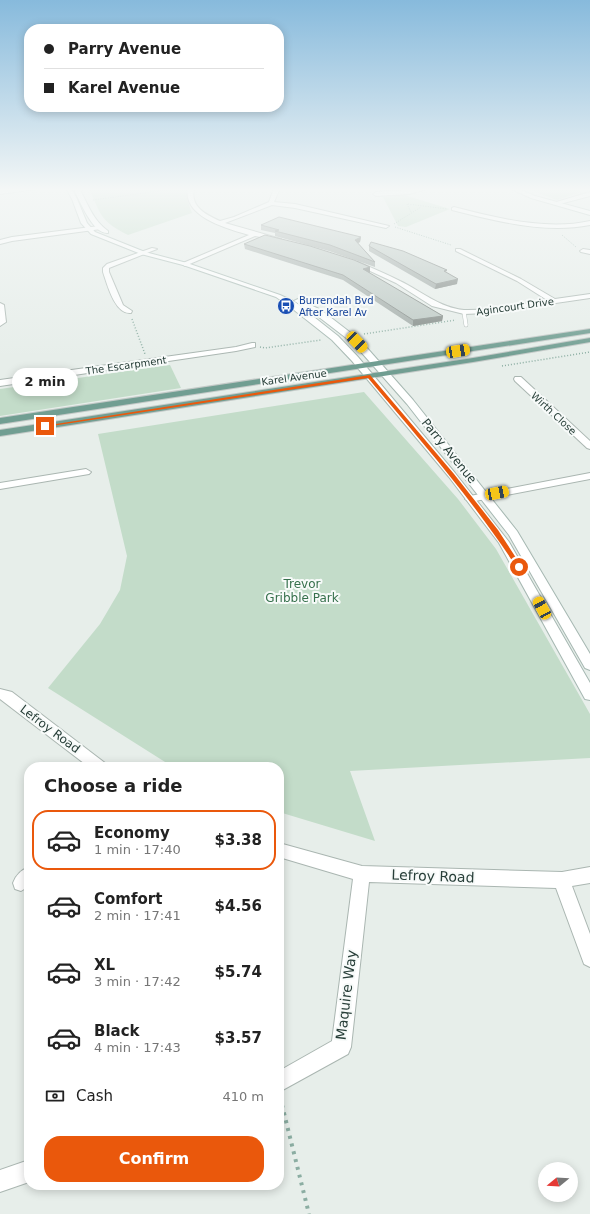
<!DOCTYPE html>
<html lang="en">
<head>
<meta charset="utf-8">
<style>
	body { margin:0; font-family:"DejaVu Sans",sans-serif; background:#f6f6f6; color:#222; height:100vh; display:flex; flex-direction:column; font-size:15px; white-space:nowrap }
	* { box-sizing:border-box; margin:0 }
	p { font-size:13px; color:#767676 }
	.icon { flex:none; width:22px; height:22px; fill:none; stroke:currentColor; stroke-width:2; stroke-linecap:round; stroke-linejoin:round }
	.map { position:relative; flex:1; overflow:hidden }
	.panel { position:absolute; left:24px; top:762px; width:260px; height:428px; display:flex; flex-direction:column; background:#fff; border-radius:16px; box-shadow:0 2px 10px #0003 }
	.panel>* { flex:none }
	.banner { position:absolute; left:24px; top:24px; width:260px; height:88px; border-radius:16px; box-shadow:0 2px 10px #0003; display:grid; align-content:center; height:88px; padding:0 20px; background:#fff }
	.needle { width:26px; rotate:252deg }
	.fabs { position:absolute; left:538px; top:1162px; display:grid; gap:8px }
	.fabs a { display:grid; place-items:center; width:40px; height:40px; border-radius:50%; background:#fff; box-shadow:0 2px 10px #0003; font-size:20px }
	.end { position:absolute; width:18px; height:18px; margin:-9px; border:5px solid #ea580c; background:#fff; box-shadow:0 0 0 2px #fff }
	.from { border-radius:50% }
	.bubble { position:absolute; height:28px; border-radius:14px; background:#fff; box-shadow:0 2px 10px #0003; font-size:13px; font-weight:700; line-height:28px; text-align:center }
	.car { position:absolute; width:12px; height:24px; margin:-12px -6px; border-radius:5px; box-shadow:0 0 3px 1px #0007; background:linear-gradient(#f5c518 24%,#345 0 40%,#f5c518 0 76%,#345 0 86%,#f5c518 0) }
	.banner b { display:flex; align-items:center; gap:14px; height:38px; font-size:15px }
	.banner b+b { border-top:1px solid #e0e0e0 }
	.banner i { width:10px; height:10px; background:#222 }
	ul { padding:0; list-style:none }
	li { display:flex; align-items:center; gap:12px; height:60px; margin:0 8px 6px; padding:0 12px; border:2px solid transparent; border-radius:16px }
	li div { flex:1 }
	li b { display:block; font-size:15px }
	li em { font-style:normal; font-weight:700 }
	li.current { border-color:#ea580c }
	li>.icon { width:36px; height:36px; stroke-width:1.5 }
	h2 { padding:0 20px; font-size:18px; line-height:48px }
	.pay { display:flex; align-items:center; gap:10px; height:44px; padding:0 20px; font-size:15px }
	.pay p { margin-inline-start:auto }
	.cta { display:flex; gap:8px; margin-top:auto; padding:8px 20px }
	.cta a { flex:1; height:46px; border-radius:16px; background:#ea580c; color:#fff; font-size:16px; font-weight:700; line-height:46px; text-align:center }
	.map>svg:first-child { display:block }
	.green { fill:#c3dcc9 }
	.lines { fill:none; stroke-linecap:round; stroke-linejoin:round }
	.lane-casing { stroke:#aab6b1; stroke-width:4.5 }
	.street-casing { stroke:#aab6b1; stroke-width:2 }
	.secondary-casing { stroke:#a6b8b2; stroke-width:2 }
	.primary-casing { stroke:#c3c9c7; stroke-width:2 }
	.path-far2 { stroke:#8bada2; stroke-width:1; stroke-dasharray:1 1.5; stroke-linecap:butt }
	.path-far1 { stroke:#8bada2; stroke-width:1.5; stroke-dasharray:1 2; stroke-linecap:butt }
	.path { stroke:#8bada2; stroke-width:4; stroke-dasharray:3 5; stroke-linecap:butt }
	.lane { stroke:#fff; stroke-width:3.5 }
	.street { fill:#fff; fill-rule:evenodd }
	.secondary { fill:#fff; fill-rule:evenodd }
	.primary { fill:#719e92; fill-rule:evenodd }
	.wall { fill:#a2aca8 }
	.shaded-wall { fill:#848c88 }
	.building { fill:#bcc8c3; stroke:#848c88 }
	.route { fill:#ea580c }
	.labels { text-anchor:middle; stroke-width:4; stroke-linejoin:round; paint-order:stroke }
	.far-transit-label { font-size:10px; fill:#164399; stroke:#f7faf9; text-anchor:start }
	.far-street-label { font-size:10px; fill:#273e38; stroke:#f7faf9 }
	.street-label { font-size:12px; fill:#273e38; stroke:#f7faf9 }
	.park-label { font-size:12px; fill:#36704c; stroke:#f7faf9 }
	.near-street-label { font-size:14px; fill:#273e38; stroke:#f7faf9 }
</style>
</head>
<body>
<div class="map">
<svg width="590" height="1214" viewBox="0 0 590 1214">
	<rect width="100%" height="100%" fill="#e7eeea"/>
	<g class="green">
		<path d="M 89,188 L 186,188 L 187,199 L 192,213 L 128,235 C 100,221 101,215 89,188 Z"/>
		<polygon points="524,188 573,188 581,192 557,200"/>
		<polygon points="404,195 450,209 406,227 398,226 383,197"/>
		<polygon points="170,365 181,388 0,416 0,389"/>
		<polygon points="364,392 458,499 496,549 590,714 590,758 350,771 375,841 279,812 279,767 173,767 48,688 100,624 120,590 127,556 98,434"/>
	</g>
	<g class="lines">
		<g class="lane-casing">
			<polyline id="lane" points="464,312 466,325"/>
		</g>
		<g class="street-casing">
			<g id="street">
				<path d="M 188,188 L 194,188 C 190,207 205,214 220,221 L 234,217 L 269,202 L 274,188 L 280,188 L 274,202 L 295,204 L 389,226 L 386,228 L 295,208 L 272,205 L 225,223 L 281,239 L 281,241 L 255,236 L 185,266 L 182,264 L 183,263 L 249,235 C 228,229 182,217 188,188 Z"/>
				<polygon points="420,188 430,188 409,194 376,196 373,194 376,192 409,190"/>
				<polygon points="590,192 590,196 556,205 553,203"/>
				<path d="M 454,207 C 497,218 546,231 590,221 L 590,225 C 546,234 495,221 452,210 L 452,208 Z"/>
				<polygon points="99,226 101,227 101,229 12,241 0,244 0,240 12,237"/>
				<path d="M 152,248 L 157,249 L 109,268 L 109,272 L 123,305 L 132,311 L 131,313 C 115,315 107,284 103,272 L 103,268 L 107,264 Z"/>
				<path d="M 456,249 L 460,249 L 521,279 L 555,299 L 590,294 L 590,298 L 488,313 L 464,314 L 432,306 L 396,283 L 353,263 L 358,262 C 372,268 387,274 400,281 C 421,291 440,308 464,310 C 491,311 520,304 547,300 L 517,281 L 456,251 Z"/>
				<polygon points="583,249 590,250 590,254 581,252 580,251"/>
				<polygon points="0,303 4,305 6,322 0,326"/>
				<polygon points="252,343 255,343 255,347 236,351 0,386 0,380 236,347"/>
				<polygon points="515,377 521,377 590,441 590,449 587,448 515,381 514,379"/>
				<polygon points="86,469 91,472 89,474 0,489 0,483"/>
				<polygon points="590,473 590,479 470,502 465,499 470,496"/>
				<polygon points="0,689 12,692 105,763 107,767 89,767 0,699"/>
				<polygon points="279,843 362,866 562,872 590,867 590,883 572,886 590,934 590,967 584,964 556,888 369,882 351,1047 348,1054 279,1092 279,1071 332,1041 353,879 279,857"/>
				<path d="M 29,867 L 29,886 L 21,891 L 15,889 L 13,883 C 16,875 21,870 29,867 Z"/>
				<polygon points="29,1160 29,1182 0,1192 0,1170"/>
			</g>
		</g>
		<g class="secondary-casing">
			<g id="secondary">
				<polygon points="23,188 43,188 0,194 0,190"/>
				<polygon points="66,188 71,188 77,199 87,223 95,232 145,252 187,263 280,295 295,302 338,336 358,357 455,473 509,542 590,683 590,700 585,699 499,543 449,477 352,361 332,340 289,306 276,297 183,265 141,254 91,234 81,223 72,199"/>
				<path d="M 76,188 L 82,188 L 81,192 C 89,207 94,221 108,231 L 108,233 C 93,234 81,203 75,192 Z"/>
				<polygon points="509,188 516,188 535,196 590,211 590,215 531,198"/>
				<polygon points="298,299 321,310 360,340 413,400 517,531 590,654 590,670 585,668 509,535 407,404 354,344 315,314 296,302 294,301"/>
			</g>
		</g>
		<g class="primary-casing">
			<g id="primary">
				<polygon points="590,329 590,333 0,424 0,418"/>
				<polygon points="590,338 590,342 473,362 0,436 0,430 473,358"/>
			</g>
		</g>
		<g class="path-far2">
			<polyline points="93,200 181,188"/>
			<polyline points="407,204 411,212"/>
			<polyline points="408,204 447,209"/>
			<polyline points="394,224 421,207"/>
			<polyline points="395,227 451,245"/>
			<polyline points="562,235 576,247"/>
		</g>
		<g class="path-far1">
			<polyline points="132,319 145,354"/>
			<polyline points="364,334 456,320"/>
			<polyline points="260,347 265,348 321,340"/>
			<polyline points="502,366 590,352"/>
		</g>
		<polyline class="path" points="280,1097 309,1214"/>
		<use href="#lane" class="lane"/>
		<use href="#street" class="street"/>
		<use href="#secondary" class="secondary"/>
		<use href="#primary" class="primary"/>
	</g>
	<g class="wall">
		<polygon points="261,225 361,237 360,242 358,243 375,262 375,267 329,251 275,236 275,233 261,230"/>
		<polygon points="244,244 370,267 370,273 369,273 443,316 442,321 413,326 343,280 245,249"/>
		<polygon points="369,246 447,270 446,272 457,284 435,289 369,251"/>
	</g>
	<g class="shaded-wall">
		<polygon points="361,237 360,242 354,245 355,240"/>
		<polygon points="370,267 370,273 363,275 363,269"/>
		<polygon points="458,279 457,284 435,289 436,284"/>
		<polygon points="443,316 442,321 413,326 413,320"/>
	</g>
	<g class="building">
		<polygon points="279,217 361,237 355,240 375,262 330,245 275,231 279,230 261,225"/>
		<polygon points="265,235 310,246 354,260 370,267 363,269 443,316 413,320 343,275 244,244"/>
		<polygon points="371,242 403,251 447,270 444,271 458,279 436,284 369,246"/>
	</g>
	<linearGradient id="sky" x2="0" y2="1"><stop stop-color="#87badc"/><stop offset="0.53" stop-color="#f4f7f6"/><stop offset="1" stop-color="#f4f7f6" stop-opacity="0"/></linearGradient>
	<rect width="590" height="358" fill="url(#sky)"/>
	<path class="route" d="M 370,375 L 454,474 L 498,530 L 522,567 L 521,568 L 517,568 C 473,500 420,440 368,378 L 45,427 L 43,426 Z"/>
	<defs>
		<g id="bus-disc" transform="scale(0.9)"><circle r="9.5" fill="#1a4fb4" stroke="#f7faf9"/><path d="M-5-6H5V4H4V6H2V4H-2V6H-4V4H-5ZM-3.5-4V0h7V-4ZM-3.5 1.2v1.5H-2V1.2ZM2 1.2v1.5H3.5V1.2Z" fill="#fff"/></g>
	</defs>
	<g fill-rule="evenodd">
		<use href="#bus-disc" x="286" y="306"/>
	</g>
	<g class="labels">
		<g class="far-transit-label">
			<text x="299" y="304">Burrendah Bvd<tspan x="299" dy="12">After Karel Av</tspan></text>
		</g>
		<g class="far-street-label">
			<text transform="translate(515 306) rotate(-8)" y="4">Agincourt Drive</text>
			<text transform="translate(126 365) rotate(-8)" y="4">The Escarpment</text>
			<text transform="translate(294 377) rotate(-8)" y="4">Karel Avenue</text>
			<text transform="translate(554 413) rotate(43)" y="4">Wirth Close</text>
		</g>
		<g class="street-label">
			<text transform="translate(449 451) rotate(51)" y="4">Parry Avenue</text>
			<text transform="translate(50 729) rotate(37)" y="4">Lefroy Road</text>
		</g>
		<g class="park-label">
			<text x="302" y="588">Trevor<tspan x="302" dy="14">Gribble Park</tspan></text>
		</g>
		<g class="near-street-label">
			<text transform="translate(433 876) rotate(2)" y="5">Lefroy Road</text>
			<text transform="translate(346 995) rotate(-83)" y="5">Maquire Way</text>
		</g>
	</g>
</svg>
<div class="fabs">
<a><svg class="needle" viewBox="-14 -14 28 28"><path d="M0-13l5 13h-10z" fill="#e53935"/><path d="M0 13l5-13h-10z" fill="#767676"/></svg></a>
</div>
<i class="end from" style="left:519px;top:567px"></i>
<i class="end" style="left:45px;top:426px"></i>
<div class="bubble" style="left:12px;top:368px;width:66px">2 min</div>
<i class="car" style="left:357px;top:342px;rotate:136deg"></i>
<i class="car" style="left:458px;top:351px;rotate:81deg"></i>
<i class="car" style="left:497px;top:493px;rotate:79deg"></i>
<i class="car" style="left:542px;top:608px;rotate:331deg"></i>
<div class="banner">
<b><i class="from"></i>Parry Avenue</b>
<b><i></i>Karel Avenue</b>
</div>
<section class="panel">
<h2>Choose a ride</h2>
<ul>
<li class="current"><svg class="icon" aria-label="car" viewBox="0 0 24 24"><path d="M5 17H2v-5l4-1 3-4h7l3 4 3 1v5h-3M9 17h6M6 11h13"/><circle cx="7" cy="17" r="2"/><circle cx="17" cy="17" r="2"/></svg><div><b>Economy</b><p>1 min · 17:40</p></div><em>$3.38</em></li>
<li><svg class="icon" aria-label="car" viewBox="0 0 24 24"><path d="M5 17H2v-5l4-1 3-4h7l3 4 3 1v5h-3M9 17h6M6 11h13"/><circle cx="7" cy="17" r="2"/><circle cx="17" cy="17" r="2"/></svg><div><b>Comfort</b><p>2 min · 17:41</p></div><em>$4.56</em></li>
<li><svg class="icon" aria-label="car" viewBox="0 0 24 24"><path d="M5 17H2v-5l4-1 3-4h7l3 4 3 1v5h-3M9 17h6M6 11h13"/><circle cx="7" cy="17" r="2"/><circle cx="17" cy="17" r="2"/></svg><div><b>XL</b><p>3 min · 17:42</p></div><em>$5.74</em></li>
<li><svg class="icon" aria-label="car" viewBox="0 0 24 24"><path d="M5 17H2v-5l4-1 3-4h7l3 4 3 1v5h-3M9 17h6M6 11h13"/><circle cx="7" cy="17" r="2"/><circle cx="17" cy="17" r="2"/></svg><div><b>Black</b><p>4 min · 17:43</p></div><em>$3.57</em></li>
</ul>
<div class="pay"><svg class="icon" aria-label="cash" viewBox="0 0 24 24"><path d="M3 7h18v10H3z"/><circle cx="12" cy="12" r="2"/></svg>Cash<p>410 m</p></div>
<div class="cta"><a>Confirm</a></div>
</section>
</div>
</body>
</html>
